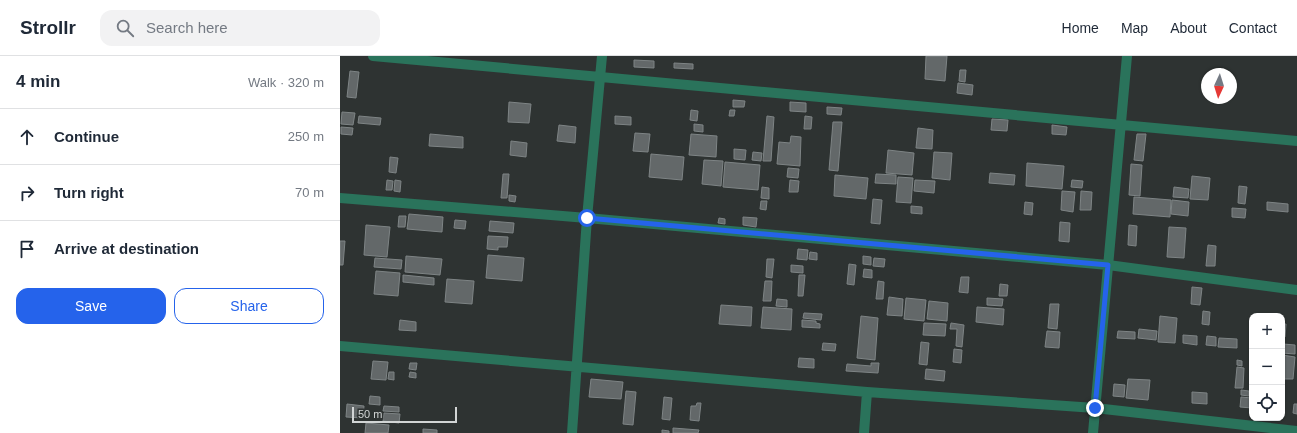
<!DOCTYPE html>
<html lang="en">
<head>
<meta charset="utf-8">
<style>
  body { margin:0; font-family:Helvetica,sans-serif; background:#f2f2f3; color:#1f2937 }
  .controls { position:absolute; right:12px; bottom:12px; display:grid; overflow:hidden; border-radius:8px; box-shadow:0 1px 3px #0004 }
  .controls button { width:36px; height:36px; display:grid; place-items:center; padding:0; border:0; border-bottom:1px solid #e0e1e3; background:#fff; color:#1f2937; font:20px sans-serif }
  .compass { position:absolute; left:861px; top:12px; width:36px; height:36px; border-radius:50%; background:#fff; box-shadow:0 1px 3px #0004; rotate:184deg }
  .scale { position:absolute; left:12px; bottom:10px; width:105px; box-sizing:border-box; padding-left:4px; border:2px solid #d2d5d5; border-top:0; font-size:11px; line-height:14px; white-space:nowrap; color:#d2d5d5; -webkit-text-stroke:3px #2e3332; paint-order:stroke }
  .stop { position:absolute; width:12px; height:12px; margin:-9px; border:3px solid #2563eb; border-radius:50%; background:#fff }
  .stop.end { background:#2563eb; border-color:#fff; box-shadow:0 1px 4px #0008 }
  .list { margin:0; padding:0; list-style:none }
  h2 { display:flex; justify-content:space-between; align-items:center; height:52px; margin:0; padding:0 16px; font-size:17px }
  h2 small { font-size:13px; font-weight:400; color:#747a83 }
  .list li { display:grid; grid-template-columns:26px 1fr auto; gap:12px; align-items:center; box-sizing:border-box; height:56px; padding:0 16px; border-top:1px solid #e0e1e3 }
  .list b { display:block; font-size:15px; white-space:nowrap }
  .list em { font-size:13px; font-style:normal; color:#747a83 }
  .actions { display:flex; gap:8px; padding:12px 16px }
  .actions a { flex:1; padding:9px 0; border:1px solid #2563eb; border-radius:12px; text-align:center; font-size:14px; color:#2563eb }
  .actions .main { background:#2563eb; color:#fff }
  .icon { flex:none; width:22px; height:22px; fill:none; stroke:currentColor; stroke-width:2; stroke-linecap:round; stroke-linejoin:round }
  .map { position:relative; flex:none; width:957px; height:377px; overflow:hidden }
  header { display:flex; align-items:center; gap:24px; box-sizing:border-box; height:56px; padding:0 20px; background:#fff; border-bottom:1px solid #e0e1e3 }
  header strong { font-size:19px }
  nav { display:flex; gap:22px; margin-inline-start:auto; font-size:14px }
  .search { width:280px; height:36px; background:#f2f2f3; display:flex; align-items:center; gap:10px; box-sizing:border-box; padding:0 14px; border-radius:12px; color:#747a83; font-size:15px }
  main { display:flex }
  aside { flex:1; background:#fff }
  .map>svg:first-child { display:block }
</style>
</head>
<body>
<header>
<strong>Strollr</strong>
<div class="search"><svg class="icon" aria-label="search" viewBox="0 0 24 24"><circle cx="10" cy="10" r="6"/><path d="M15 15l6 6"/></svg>Search here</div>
<nav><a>Home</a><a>Map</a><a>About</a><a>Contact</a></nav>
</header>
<main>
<aside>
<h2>4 min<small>Walk · 320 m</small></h2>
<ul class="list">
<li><svg class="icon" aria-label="ahead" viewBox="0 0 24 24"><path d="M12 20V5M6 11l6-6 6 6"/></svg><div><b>Continue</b></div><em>250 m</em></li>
<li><svg class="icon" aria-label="right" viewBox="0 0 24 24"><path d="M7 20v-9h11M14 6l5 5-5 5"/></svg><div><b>Turn right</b></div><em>70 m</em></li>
<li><svg class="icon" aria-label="arrive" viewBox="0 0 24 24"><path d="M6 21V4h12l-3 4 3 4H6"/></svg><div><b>Arrive at destination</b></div></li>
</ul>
<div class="actions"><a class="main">Save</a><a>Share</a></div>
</aside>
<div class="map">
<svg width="957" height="377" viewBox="0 0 957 377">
  <rect width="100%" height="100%" fill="#2e3332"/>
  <!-- building -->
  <path fill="#636869" stroke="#7e8485" d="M586,0h21l-2,25 -20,-2z
    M294,4l20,1v7l-20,-1z
    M334,7l19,1v5l-19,-1z
    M620,14h6l-1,12 -6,-1z
    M10,15l9,1 -3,26 -9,-1z
    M618,27l15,2 -1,10 -15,-2z
    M393,44l12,1 -1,6h-11z
    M169,46l22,2 -2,19 -21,-1z
    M450,46l16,1v9l-16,-1z
    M487,51l15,1 -1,7 -14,-1z
    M351,54l7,1 -1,10 -7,-1z
    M390,54h5l-1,6h-5z
    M2,56l13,1 -2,12 -12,-1z
    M19,60l22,2 -1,7 -22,-2z
    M275,60l16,1v8l-16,-1z
    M427,60l7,1 -3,44h-8z
    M465,60l7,1 -1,12h-7z
    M652,63l16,1 -1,11 -16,-1z
    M493,66h9l-4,49 -9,-1z
    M354,68l9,1v7l-9,-1z
    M219,69l17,2 -1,16 -18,-2z
    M712,69l15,2 -1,8 -14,-1z
    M1,71l12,1 -1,7 -11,-1z
    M578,72l15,2 -1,19 -16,-1z
    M295,77l15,1 -2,18 -15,-1z
    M90,78l33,3v11l-34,-2z
    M351,78l26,2 -1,21 -27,-2z
    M797,78h9l-3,27 -9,-1z
    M451,80l10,1 -1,29 -23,-2 2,-22 11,1z
    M171,85l16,2 -1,14 -16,-2z
    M394,93l12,1 -1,10 -11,-1z
    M548,94l26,3 -2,22 -26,-2z
    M413,96l9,1 -1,8 -9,-1z
    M594,96l18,1 -2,27 -18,-2z
    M311,98l33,3 -2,23 -33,-3z
    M50,101l8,1 -2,15 -7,-1z
    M364,104l19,1 -2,25 -19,-2z
    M385,106l35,3 -2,25 -35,-3z
    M687,107l37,3 -2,23 -36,-3z
    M791,108l11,1 -2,31 -11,-1z
    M448,112l11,1 -1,9 -11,-1z
    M650,117l25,2 -1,10 -25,-2z
    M163,118h6l-2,24h-6z
    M536,118l20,1v9l-21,-1z
    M495,119l33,3 -2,21 -32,-3z
    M852,120l18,2 -2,22 -18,-1z
    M558,121l15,1 -2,25 -15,-1z
    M47,124l6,1 -1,9h-6z
    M55,124l6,1 -1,11 -6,-1z
    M450,124l9,1 -1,11h-9z
    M575,124l20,1 -1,12 -20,-2z
    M732,124l11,1 -1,7 -11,-1z
    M899,130l8,1 -2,17 -7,-1z
    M422,131l7,1v11l-8,-1z
    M834,131l15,2 -1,9 -15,-1z
    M722,135l13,1 -2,20 -12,-2z
    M741,135l11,1 -1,18h-11z
    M169,139l7,1 -1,6 -6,-1z
    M794,141l37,3 -1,17 -37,-3z
    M533,143l9,1 -2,24 -9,-1z
    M832,144l17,2 -1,14 -17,-2z
    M421,145h6l-1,9 -6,-1z
    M685,146l8,1 -1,12 -8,-1z
    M927,146l21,2v8l-21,-2z
    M571,150l11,1v7l-11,-1z
    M892,152l14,1 -1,9 -13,-1z
    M69,158l34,3 -1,15 -35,-3z
    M59,160h7l-1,11h-7z
    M403,161l14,1 -1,9 -13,-2z
    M379,162l6,1v5l-7,-1z
    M115,164l11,1 -1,8 -11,-1z
    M150,165l24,2 -1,10 -24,-2z
    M720,166l10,1 -1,19 -10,-1z
    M26,169l24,2 -3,30 -23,-2z
    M789,169l8,1 -1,20 -8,-1z
    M829,171l17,1 -2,30 -17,-1z
    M148,180l20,1 -1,10h-9v3l-11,-1z
    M0,185h5l-2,24h-3z
    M868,189l8,1 -1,20h-9z
    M458,193l10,1 -1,10 -10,-1z
    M470,196l7,1v7l-8,-1z
    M148,199l36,3 -2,23 -36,-3z
    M66,200l36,3 -2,16 -35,-3z
    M523,200l8,1v8l-8,-1z
    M35,202l27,2 -1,9 -27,-2z
    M534,202l11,1 -1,8 -11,-1z
    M427,203h7l-2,19 -6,-1z
    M509,208l7,1 -2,20 -7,-1z
    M451,209l12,1v7l-12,-1z
    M524,213l8,1v8l-9,-1z
    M36,215l24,2 -2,23 -24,-2z
    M63,219l31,3v7l-31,-3z
    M459,219h6l-2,21h-5z
    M621,221h8l-1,16 -9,-1z
    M107,223l27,2 -2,23 -27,-2z
    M425,225h7l-1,20h-8z
    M538,225l6,1 -1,17h-7z
    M660,228l8,1 -1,11h-8z
    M852,231l10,1 -2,17 -9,-1z
    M549,241l14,2 -1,17 -15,-1z
    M566,242l20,2 -2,21 -20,-2z
    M647,242l16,1 -1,7 -15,-1z
    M437,243l10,1v7l-11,-1z
    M589,245l19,2 -1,18 -20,-2z
    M710,248h9l-2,25 -9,-1z
    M381,249l31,2 -1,19 -32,-2z
    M423,251l29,2 -1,21 -30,-2z
    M637,251l27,2 -1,16 -27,-3z
    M863,255l7,1 -1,13 -7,-1z
    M464,257l18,1 -1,6 -18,-2z
    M521,260l17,2 -3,42 -18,-2z
    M820,260l17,2 -2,25 -17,-1z
    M60,264l16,2v9l-17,-1z
    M462,264l14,1v2l4,1v4l-18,-1z
    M584,267l22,1 -1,12 -22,-1z
    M611,267l13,2 -2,22 -6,-1 1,-17h-7z
    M942,268h4l-1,13h-3z
    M799,273l18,2 -1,9 -18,-2z
    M707,275l13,1 -1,16 -14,-1z
    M778,275l17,1v7l-18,-1z
    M843,279l14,1v9l-14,-2z
    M867,280l9,1v9l-10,-1z
    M879,282l18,1v9l-19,-1z
    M581,286l8,1 -2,22 -8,-1z
    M483,287l13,1 -1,7 -13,-1z
    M943,288l12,1v9l-13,-1z
    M614,293l8,1 -1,13 -8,-1z
    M942,299l13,2 -2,22h-11z
    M459,302l15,1v9l-16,-1z
    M897,304l5,1v5l-5,-1z
    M33,305l15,1 -2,18 -15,-1z
    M70,307h7l-1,7 -7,-1z
    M531,307h8l-1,10 -32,-2 1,-7 24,2z
    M897,311l7,1 -1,20h-8z
    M586,313l19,2 -1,10 -19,-2z
    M49,316h5v8l-6,-1z
    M70,316l6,1v5l-7,-1z
    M251,323l32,3 -2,17 -32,-2z
    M788,323l22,1 -2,20 -22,-2z
    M774,328l11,1 -1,12 -11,-1z
    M901,334l8,1v5l-8,-1z
    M286,335l10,1 -3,33 -10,-1z
    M852,336l15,1v11l-15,-1z
    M30,340l10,1v8l-11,-1z
    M324,341l8,1 -2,22 -8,-1z
    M901,341l11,1v10l-12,-1z
    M357,347h4l-2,18 -9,-1 1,-14h5z
    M7,348l17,2 -1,12 -17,-1z
    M954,348h3v10l-4,-1z
    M44,350l15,1v5l-16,-1z
    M44,357l16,1 -1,9 -16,-2z
    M26,367l23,2 -1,8h-23z
    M333,372l26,2 -1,3h-25z
    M83,373l14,1v3h-14z
    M322,374l7,1v2h-7z"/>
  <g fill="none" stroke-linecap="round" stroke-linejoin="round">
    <!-- minor -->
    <path stroke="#2a735b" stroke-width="10" d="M33,0l924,85
      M0,142l247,20 521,47 189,25
      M0,290l527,46 228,16 202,23
      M232,377l15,-215 15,-162
      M524,377l3,-41
      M753,377l34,-377"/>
  </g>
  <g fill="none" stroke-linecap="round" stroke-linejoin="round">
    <!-- route -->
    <path stroke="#2563eb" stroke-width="5" d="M247,162l521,47 -13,143"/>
  </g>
</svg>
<div class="controls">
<button>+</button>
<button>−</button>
<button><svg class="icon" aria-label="locate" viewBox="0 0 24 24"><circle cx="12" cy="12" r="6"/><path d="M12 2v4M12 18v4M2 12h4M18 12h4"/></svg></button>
</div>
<svg class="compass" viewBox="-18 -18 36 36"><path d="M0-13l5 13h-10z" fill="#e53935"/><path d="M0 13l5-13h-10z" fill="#747a83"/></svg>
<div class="scale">50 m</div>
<div class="stop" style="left:247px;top:162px"></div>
<div class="stop end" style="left:755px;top:352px"></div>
</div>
</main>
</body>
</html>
